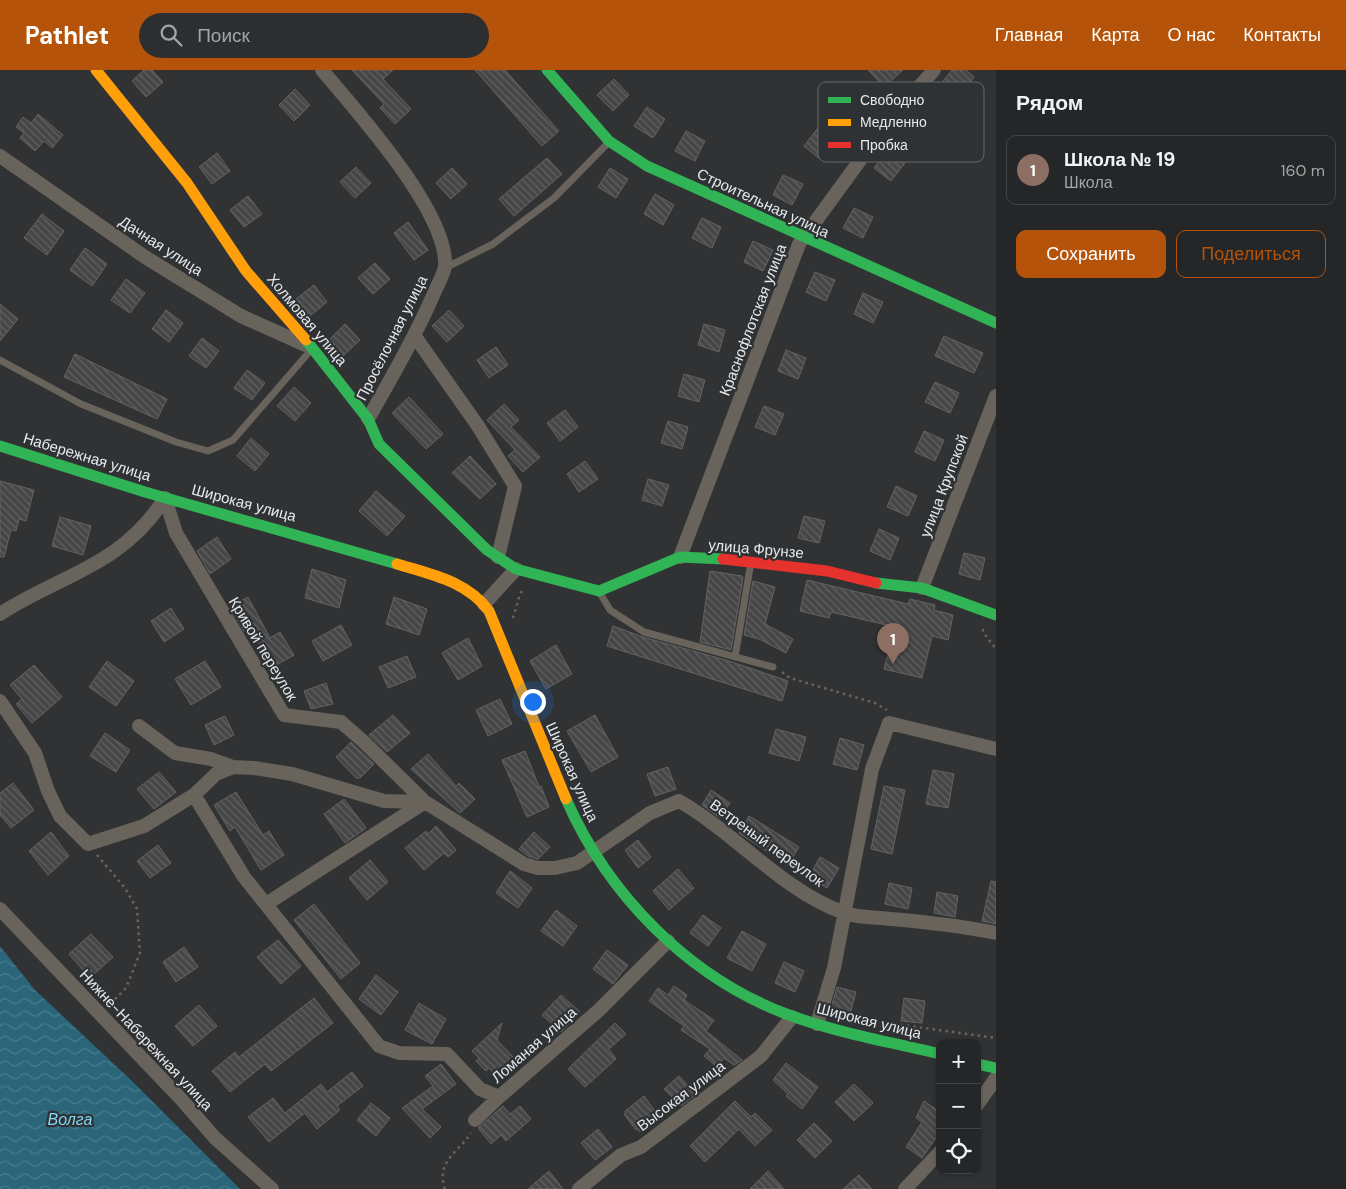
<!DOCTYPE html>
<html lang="ru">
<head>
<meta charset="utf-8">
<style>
  body { margin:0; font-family:"DM Sans",sans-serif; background:#2c2e2f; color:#f1f3f6 }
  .controls { position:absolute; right:15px; bottom:15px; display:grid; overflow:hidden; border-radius:10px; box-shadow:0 1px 4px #0004 }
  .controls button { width:45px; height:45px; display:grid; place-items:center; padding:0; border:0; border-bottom:1px solid #414344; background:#242627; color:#f1f3f6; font:25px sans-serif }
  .you { position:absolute; left:532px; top:631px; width:18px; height:18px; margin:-12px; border:4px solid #fff; border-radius:50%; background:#1a73e8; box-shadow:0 0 0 8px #1a73e833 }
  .badge { display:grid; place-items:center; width:32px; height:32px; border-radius:50%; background:#b45309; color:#fff; font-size:16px; font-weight:700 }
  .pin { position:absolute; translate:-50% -41px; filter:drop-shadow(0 1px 2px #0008) }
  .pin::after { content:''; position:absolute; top:26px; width:18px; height:15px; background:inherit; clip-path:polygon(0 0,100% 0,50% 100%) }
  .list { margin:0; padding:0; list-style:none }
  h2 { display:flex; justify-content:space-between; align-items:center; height:65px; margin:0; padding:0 20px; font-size:21px }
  h2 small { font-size:16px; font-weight:400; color:#a3a5a7 }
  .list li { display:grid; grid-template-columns:32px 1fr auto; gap:15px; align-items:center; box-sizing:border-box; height:70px; margin:0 10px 10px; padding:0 10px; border:1px solid #414344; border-radius:10px }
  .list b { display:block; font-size:19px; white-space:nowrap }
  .list p { margin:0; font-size:16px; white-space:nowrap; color:#a3a5a7 }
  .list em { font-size:16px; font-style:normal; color:#a3a5a7 }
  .actions { display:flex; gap:10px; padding:15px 20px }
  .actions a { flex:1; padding:11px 0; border:1px solid #b45309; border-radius:10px; text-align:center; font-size:18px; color:#b45309 }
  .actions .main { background:#b45309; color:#fff }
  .icon { flex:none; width:28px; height:28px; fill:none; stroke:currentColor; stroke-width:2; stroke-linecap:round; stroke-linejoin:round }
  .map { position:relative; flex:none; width:996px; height:1119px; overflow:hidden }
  header { display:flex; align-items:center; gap:30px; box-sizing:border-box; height:70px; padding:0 25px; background:#b45309; color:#fff }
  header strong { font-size:24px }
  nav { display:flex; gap:28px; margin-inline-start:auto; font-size:18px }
  .search { width:350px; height:45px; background:#2c2e2f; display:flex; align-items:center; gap:12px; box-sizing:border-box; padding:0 18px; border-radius:28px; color:#a3a5a7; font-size:19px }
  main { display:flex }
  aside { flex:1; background:#242627 }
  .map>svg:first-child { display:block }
</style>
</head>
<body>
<header>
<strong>Pathlet</strong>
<div class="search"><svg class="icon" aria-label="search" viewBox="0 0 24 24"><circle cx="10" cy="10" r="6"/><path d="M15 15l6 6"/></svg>Поиск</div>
<nav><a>Главная</a><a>Карта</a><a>О нас</a><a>Контакты</a></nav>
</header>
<main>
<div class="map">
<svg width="996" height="1119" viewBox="0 0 996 1119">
  <defs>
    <pattern id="water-waves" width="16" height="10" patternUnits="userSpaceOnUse" patternTransform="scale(1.25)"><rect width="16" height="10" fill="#2a6579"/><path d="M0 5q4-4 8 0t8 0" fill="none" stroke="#497b8c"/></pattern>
    <pattern id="building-back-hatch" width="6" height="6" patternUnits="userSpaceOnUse" patternTransform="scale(1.25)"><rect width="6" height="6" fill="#464647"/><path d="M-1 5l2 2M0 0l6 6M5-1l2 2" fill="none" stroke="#616162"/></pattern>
  </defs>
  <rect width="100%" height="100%" fill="#303234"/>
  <!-- water -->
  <path fill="url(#water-waves)" d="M0,876l35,44 96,90 109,109h-240z"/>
  <!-- building -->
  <path fill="url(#building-back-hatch)" stroke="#636363" d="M144,0h8l11,12 -17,15 -14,-16z
    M352,0h41l-10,9 28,30 -16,15 -15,-16 4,-4z
    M475,0h30l54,61 -17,15z
    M868,0h35l-19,17z
    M952,0h14l8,7 -13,18 -18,-14z
    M614,9l15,16 -16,16 -16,-16z
    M295,19l15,16 -16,16 -15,-16z
    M647,37l18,12 -12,19 -19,-12z
    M38,44l25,21 -11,13 -8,-7 -9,10 -15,-13 4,-5 -8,-6 7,-10 8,6z
    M818,58l17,14 -14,18 -17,-14z
    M686,61l19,10 -10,20 -20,-10z
    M887,80l18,13 -14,18 -17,-13z
    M217,83l13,18 -18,13 -13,-17z
    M547,88l15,16 -48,42 -15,-17z
    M356,97l15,16 -16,15 -15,-16z
    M452,98l15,16 -16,15 -15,-16z
    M610,98l18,11 -12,19 -18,-11z
    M783,105l20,9 -11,21 -19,-10z
    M655,124l19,11 -11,20 -19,-11z
    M248,126l14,18 -18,13 -14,-17z
    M854,138l19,9 -10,21 -20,-10z
    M42,144l22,17 -17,24 -23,-17z
    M702,148l19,9 -9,21 -20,-10z
    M408,152l20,28 -14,10 -20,-27z
    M753,171l20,9 -10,21 -19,-9z
    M85,178l22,16 -15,22 -22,-16z
    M375,193l15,16 -17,15 -15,-16z
    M815,202l20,8 -9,21 -20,-9z
    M126,209l19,14 -15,20 -19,-13z
    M314,215l13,17 -17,14 -14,-17z
    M863,223l20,9 -10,21 -19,-9z
    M0,234l18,15 -18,22z
    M166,240l17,13 -14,19 -17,-13z
    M449,240l15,16 -17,16 -15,-16z
    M345,254l15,16 -17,16 -14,-16z
    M704,254l21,6 -6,22 -21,-7z
    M944,266l39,17 -9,20 -39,-17z
    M202,268l17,13 -13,17 -17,-12z
    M496,277l12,18 -19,13 -12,-18z
    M786,280l20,8 -8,21 -20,-8z
    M75,284l92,45 -10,20 -93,-42z
    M247,300l18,13 -13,17 -18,-12z
    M684,304l21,6 -6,22 -21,-6z
    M935,312l24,11 -9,20 -25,-11z
    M294,317l17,16 -16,18 -18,-15z
    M409,327l34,37 -17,15 -34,-36z
    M504,334l15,16 -8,7 29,30 -17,15 -15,-16 7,-6 -28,-30z
    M764,336l20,8 -9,21 -20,-8z
    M565,340l13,17 -18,14 -13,-18z
    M668,351l20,6 -6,22 -21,-6z
    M924,361l20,9 -9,21 -20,-9z
    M251,368l18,16 -14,17 -18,-15z
    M470,386l26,28 -16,15 -28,-26z
    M585,391l13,18 -19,13 -12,-18z
    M648,409l21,6 -7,21 -20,-6z
    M0,411l34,9 -8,31 -7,-2 -3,12 -5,-1 -7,27h-4z
    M896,416l21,10 -9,20 -21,-9z
    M376,421l29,25 -18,20 -28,-25z
    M804,446l21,5 -6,22 -21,-5z
    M60,447l31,9 -8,29 -31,-9z
    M879,459l20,9 -9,22 -20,-9z
    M217,467l14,22 -21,15 -13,-23z
    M964,483l21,5 -5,22 -21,-6z
    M312,499l34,11 -7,28 -34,-10z
    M710,501l32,5 1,2 -12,72 -31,-8z
    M807,510l101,24 2,-5 25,6 -1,5 19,5 -5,25 -16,-4 -10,42 -38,-9 11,-42 -64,-15 -2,6 -29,-7z
    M753,511l22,6 -10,37 28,15 -7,14 -27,-14 -15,-4z
    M248,527l22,41 10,-6 14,23 -21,12 -23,-39 -6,3 -14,-24z
    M394,527l33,12 -8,26 -33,-11z
    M171,538l13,21 -20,13 -13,-21z
    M341,555l11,20 -29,16 -11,-20z
    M613,556l30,11 86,24 59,20 -6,20 -175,-55z
    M468,568l14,28 -24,14 -16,-27z
    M556,575l16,29 -26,15 -16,-28z
    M407,586l9,21 -28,11 -9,-21z
    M107,591l27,20 -18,25 -27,-19z
    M205,591l16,26 -30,18 -16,-26z
    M34,595l28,32 -30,26 -16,-19 6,-5 -12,-14z
    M326,613l7,21 -22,5 -7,-18z
    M500,629l12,25 -24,12 -12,-26z
    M393,645l17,18 -23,19 -18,-17z
    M595,645l23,42 -27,15 -24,-41z
    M225,646l9,19 -20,10 -9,-20z
    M776,659l30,8 -7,24 -30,-8z
    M105,663l25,17 -14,22 -26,-16z
    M840,668l24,7 -7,25 -24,-6z
    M351,672l23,22 -14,14h-4l-20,-21z
    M525,681l14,36 2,-1 8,21 -22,10 -25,-57z
    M428,684l28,32 3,-3 16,16 -15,14 -49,-44z
    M668,697l8,22 -21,7 -8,-22z
    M933,700l21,4 -6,34 -22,-4z
    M159,702l17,20 -22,17 -17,-20z
    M13,713l21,27 -23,18 -11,-13v-22z
    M884,716l21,4 -13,64 -21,-5z
    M711,720l19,13 -10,15 -18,-13z
    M236,722l27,43 6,-4 15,24 -23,15 -26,-43 -5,4 -16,-26z
    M344,729l22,29 -21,15 -21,-29z
    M749,746l50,31 -11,18 -49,-32z
    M436,756l20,24 -8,7 -4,-4 -20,17 -19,-22 21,-17 2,3z
    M51,762l18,24 -21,19 -19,-24z
    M534,762l16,15 -12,12 -10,-3 -9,-7z
    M638,770l13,17 -13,11 -13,-18z
    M158,775l13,18 -21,15 -13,-17z
    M820,787l19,11 -12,20 -18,-11z
    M370,790l18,22 -21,18 -18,-22z
    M678,799l16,19 -25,22 -16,-19z
    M510,801l22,17 -14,20 -22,-15z
    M991,811l5,1v42l-14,-3z
    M889,813l23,5 -4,21 -23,-5z
    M937,822l21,4 -3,21 -21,-4z
    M314,834l46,59 -19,16 -47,-59z
    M556,840l21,16 -14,20 -22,-15z
    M703,845l18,13 -13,18 -18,-13z
    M742,861l24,13 -14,27 -25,-13z
    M91,864l22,23 -23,21 -21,-24z
    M278,870l23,26 -20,18 -24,-27z
    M184,877l14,20 -22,15 -13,-20z
    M607,880l21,15 -15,19 -20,-15z
    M784,892l20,9 -9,21 -20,-9z
    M376,905l22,17 -17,23 -22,-16z
    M674,916l13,9 -3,5 30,20 -8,11 36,29 -8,5 -10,-7 -7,9 -13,-11 6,-7 -29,-19 3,-4 -35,-25 9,-13 10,7z
    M837,917l19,5 -6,22 -19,-6z
    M561,925l19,17 -19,20 -19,-17z
    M314,928l19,25 -62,48 -6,-7 -35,28 -18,-21 23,-19 4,5z
    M904,928l21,3 -3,22 -21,-2z
    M419,933l27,16 -14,25 -27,-14z
    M199,935l18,21 -24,20 -18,-20z
    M502,953l-5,17 17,18 -19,17 -6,-7 -3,3 -10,-10 3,-3 -7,-7z
    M615,953l11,11 -17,15 7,10 -31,28 -17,-18z
    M786,993l32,24 -16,22 -16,-13 2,-2 -15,-14z
    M441,994l15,20 -34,25 19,18 -11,11 -28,-30 31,-22 -8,-10z
    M352,1002l11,14 -26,20 3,4 -23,19 -12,-16 -36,29 -21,-25 25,-19 12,15 36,-29 6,8z
    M679,1006l17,18 -15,12 -17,-17z
    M854,1014l19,19 -19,18 -19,-19z
    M644,1026l16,22 -20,14 -2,-3 -2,1 -12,-16 2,-1 -1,-2z
    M735,1031l16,16 4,-4 17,17 -17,16 -16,-17 -34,33 -15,-16z
    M924,1031l16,11v20l-18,26 -16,-11 16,-25 -6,-4z
    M371,1033l19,15 -14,18 -19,-16z
    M503,1036l7,8 10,-8 11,13 -25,22 -5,-6 -10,9 -13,-16z
    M814,1053l18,18 -17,17 -18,-18z
    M598,1059l14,18 -17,13 -14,-17z
    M549,1101l14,18h-35z
    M768,1101l16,18h-34z
    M859,1105l13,14h-29z"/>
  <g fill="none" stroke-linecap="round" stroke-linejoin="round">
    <!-- path -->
    <path stroke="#686560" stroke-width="2.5" stroke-dasharray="2.5 4" stroke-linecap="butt" d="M513,548l7,-24 4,-6
      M983,559v3l13,17
      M782,602l8,6 85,25 12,7
      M97,785l28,33 12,21 3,44 -14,35 -16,16
      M881,952l115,16
      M445,1119c-10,-28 15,-38 26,-56"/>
    <!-- lane -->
    <path stroke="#68635b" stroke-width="7" d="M445,198l48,-24 61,-46 55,-56
      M0,290l81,44 95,38 32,9 25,-11 78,-90
      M600,523l10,17 34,22 129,35
      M735,587l16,-95"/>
    <!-- street -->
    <path stroke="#68635b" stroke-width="14" d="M322,0c35,42 126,142 123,196 -1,8 -7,18 -10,25 -19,44 -43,86 -67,128
      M0,86l145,101 96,59 67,30
      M414,265l64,91 37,60 -17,71
      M165,428l11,35 108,182 57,7 22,19 62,61 99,62 14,4h17l22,-5 73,-50 29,-12c55,31 103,89 163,111 14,6 33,5 49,7 35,3 70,7 105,14
      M680,487l119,-313 86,-118 49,-56
      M922,518l74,-192
      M484,534l32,-35
      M0,544c62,-40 122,-48 165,-116
      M0,631l35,52 13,38 12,25 28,28 56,-18 50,-31 22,-21 17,-7
      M139,656l36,27 36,6 22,8 21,1 38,6 92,27 41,1
      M194,725l50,82 135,169 20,7 48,1 33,35 19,8 99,-86 70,-70
      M266,834l159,-102
      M0,839l181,190 34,39 57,51
      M817,954l17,-56 38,-199 17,-46 107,26
      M977,1035l19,-27
      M475,1050l24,-23
      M579,1119l42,-34 20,-8 120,-91 31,-39
      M905,1119l35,-37"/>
    <!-- fast -->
    <path stroke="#30b455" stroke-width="11" d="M547,0l62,71 38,25 349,157
      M306,270l62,79 11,25 108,106 29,19 83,22 81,-34 43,2
      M0,376l145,46 252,72
      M876,513l46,5 74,27
      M566,729c42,96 123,179 223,216 49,18 101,27 151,39
      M977,994l19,4"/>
    <!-- slow -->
    <path stroke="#ff9f0a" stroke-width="11" d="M96,0l91,113 59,88 60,69
      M397,494c33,10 70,17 92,47l77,188"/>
    <!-- jam -->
    <path stroke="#e5322d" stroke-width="11" d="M723,489l104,12 49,12"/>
  </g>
  <g text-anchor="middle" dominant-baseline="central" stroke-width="4.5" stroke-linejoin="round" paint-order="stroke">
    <!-- street labels -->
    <g font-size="15" fill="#e6e8ea" stroke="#2f3235">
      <text transform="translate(763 133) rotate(25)">Строительная улица</text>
      <text transform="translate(161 176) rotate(33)">Дачная улица</text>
      <text transform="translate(307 250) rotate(50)">Холмовая улица</text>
      <text transform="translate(753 250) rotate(-69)">Краснофлотская улица</text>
      <text transform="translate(392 268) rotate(-63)">Просёлочная улица</text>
      <text transform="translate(87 387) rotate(17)">Набережная улица</text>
      <text transform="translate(944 416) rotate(-69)">улица Крупской</text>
      <text transform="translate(244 433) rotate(15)">Широкая улица</text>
      <text transform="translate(756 479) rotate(5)">улица Фрунзе</text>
      <text transform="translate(263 579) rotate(59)">Кривой переулок</text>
      <text transform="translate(572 702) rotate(66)">Широкая улица</text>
      <text transform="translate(767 773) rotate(36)">Ветреный переулок</text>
      <text transform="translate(869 951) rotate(14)">Широкая улица</text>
      <text transform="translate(146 970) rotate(47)">Нижне-Набережная улица</text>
      <text transform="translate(534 975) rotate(-41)">Ломаная улица</text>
      <text transform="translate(681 1026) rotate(-37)">Высокая улица</text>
    </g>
    <!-- water labels -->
    <g font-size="16" font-style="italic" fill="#81d5f4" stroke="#2f3235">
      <text x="70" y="1049">Волга</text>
    </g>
  </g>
  <!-- legend -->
  <rect x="818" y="12" width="166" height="80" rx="8" fill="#2f3235" stroke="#66696b" stroke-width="1"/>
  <rect x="828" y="27" width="23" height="6" fill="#30b455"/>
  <rect x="828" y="49" width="23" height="7" fill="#ff9f0a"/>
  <rect x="828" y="72" width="23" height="6" fill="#e5322d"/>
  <g font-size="14" fill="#e6e8ea">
    <text x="860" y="35">Свободно</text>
    <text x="860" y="57">Медленно</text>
    <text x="860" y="80">Пробка</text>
  </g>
</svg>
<div class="controls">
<button>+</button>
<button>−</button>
<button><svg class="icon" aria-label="locate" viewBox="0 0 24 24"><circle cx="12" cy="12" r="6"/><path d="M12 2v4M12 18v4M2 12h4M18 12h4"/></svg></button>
</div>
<div class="you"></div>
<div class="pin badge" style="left:893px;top:594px;background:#8d6e63">1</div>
</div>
<aside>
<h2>Рядом<small></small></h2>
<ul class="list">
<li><span class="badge" style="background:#8d6e63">1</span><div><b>Школа № 19</b><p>Школа</p></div><em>160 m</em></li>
</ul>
<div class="actions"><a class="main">Сохранить</a><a>Поделиться</a></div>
</aside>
</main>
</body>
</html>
